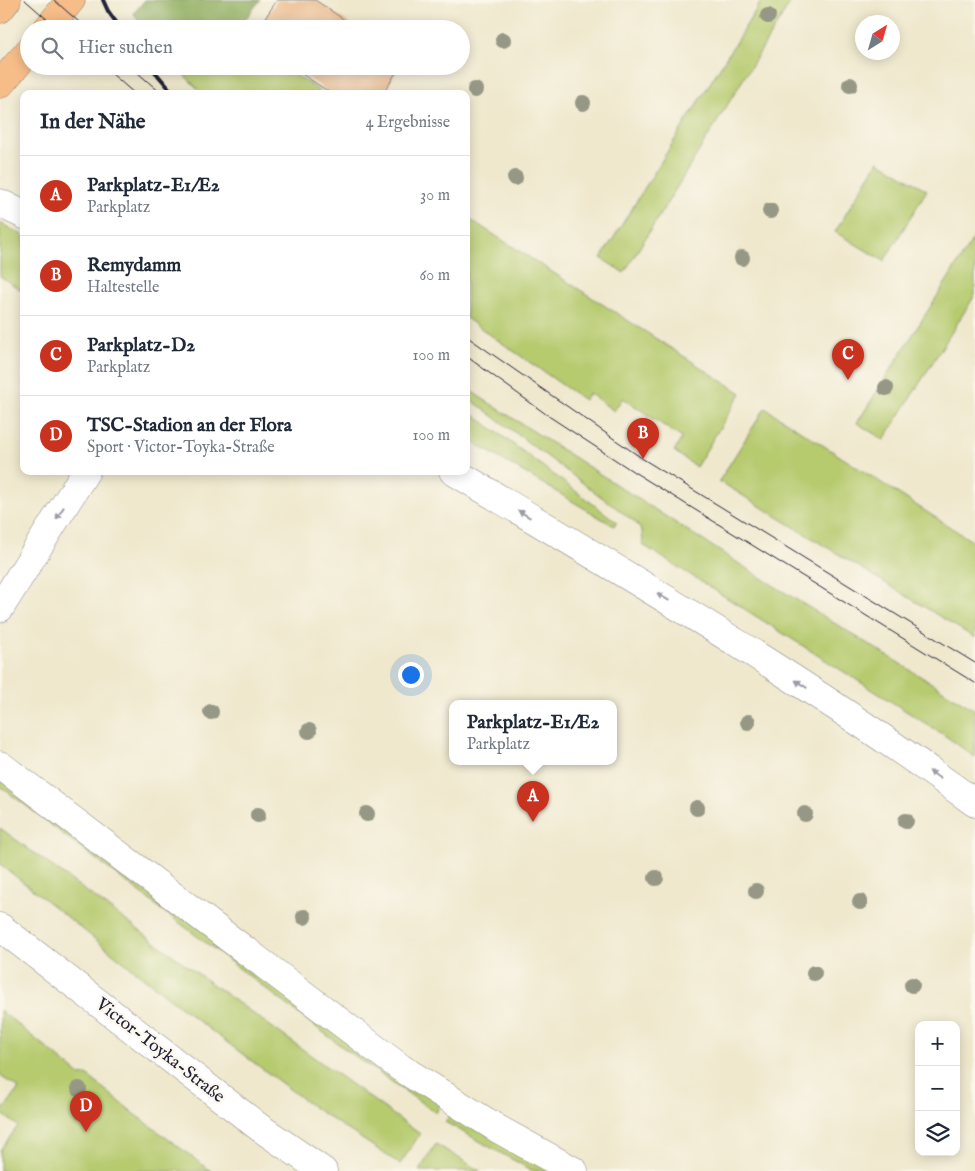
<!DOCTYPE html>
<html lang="de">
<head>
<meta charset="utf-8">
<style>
  body { margin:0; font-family:"IM FELL English",serif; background:#f6f6f7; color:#1f2937 }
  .controls { position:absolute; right:15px; bottom:15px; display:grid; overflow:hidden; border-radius:10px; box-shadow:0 2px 12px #0003 }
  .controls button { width:45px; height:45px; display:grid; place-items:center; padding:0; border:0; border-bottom:1px solid #e0e1e3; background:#fff; color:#1f2937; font:25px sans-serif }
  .compass { position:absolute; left:855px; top:15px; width:45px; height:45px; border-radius:50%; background:#fff; box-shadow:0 2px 12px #0003; rotate:37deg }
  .you { position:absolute; left:410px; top:674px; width:18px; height:18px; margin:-12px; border:4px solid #fff; border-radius:50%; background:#1a73e8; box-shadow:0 0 0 8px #1a73e833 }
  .badge { display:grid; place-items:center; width:32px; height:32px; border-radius:50%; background:#c8321e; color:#fff; font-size:16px; font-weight:700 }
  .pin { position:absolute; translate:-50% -41px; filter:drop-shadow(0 1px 2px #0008) }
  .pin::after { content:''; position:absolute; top:26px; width:18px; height:15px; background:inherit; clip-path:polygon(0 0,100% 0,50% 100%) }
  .popup { position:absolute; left:449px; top:700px; width:168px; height:65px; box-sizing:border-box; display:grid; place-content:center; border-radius:10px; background:#fff; filter:drop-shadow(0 1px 4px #0005); font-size:16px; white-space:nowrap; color:#747a83 }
  .popup b { font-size:19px; color:#1f2937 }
  .popup::after { content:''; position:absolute; left:50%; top:100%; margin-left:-10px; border:10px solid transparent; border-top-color:#fff }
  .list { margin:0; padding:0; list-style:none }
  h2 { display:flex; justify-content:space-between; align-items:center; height:65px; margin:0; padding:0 20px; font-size:21px }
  h2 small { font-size:16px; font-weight:400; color:#747a83 }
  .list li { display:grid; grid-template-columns:32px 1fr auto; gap:15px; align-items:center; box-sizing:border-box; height:80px; padding:0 20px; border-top:1px solid #e0e1e3 }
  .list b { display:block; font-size:19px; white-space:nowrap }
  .list p { margin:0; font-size:16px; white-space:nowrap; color:#747a83 }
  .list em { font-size:16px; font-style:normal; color:#747a83 }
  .icon { flex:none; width:28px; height:28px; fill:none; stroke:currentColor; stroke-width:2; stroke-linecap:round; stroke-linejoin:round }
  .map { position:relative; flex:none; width:975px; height:1171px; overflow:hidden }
  .search { position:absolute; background:#fff; box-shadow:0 2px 12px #0003; left:20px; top:20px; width:450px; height:55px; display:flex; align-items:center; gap:12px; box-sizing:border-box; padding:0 18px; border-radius:28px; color:#747a83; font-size:19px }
  .panel { position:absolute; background:#fff; box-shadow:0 2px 12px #0003; left:20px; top:90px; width:450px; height:385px; border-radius:10px }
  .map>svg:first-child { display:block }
</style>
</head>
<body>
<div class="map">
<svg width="975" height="1171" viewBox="0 0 975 1171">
  <rect width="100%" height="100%" fill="#fbf7ec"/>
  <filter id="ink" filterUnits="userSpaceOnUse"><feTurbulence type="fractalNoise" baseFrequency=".02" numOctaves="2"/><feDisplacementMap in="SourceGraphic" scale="10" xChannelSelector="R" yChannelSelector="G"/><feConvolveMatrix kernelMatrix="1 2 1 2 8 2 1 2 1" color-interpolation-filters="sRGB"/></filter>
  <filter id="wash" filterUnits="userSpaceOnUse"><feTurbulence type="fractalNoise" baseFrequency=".0096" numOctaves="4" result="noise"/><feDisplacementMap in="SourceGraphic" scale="20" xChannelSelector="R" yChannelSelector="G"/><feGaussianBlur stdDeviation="1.12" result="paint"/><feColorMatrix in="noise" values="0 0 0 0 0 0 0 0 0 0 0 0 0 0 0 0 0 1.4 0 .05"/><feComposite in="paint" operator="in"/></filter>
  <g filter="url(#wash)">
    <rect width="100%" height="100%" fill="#efe8cd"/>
    <!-- green -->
    <path fill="#b6ca6e" stroke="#6c7654" d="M762,0h30l-168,273 -23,-15z
      M175,66h107l42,28h-121z
      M878,161l49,29 -43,71 -49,-29z
      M471,220l270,173 -45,74 -22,-16 8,-13 -59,-40 -9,13 -25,-18 -5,7 -118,-82v-90z
      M0,223l24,13v56l-24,-16z
      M975,236v59l-91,145 -27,-17z
      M466,388l297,191 212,131v47l-31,-22 -301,-190 -1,-14 -7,-9 -169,-126z
      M765,408l210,135v95l-256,-157z
      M466,409l151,113 -3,4 -148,-88z
      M0,773l440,331 -4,9 -95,-67 -341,-260z
      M0,828l212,156 208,150 -20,30 -84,-55 -115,-86 -201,-159z
      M0,1010l81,66 6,-1 49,40 75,56h-211v-21l18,-24 -17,-13 18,-25 -19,-12z
      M452,1112l104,59h-23l-88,-49z
      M436,1144l44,27h-61z"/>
    <!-- forest -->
    <path fill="#90ae61" stroke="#59684e" d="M145,0h115l-16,21 -21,8h-80l-9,-16z"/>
    <g id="blocks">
      <!-- building -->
      <path fill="#eab687" d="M277,0h38l43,29h-100z
        M290,66h110l-17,28h-51z"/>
    </g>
  </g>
  <g filter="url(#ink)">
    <use href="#blocks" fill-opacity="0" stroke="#888584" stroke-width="1"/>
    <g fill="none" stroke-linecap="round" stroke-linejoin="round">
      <defs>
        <path id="minor" d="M0,203l24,12
          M453,471c177,106 355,210 522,332
          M0,608l86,-137
          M0,765l401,303 97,61 76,42
          M0,927l259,200 64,44"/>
        <path id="major" d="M0,9l7,-9
          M47,29l24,-29
          M0,84l29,-33"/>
      </defs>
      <!-- minor casing -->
      <use href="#minor" stroke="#888584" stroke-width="29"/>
      <!-- major casing -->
      <use href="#major" stroke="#888584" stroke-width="29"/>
      <!-- minor -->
      <use href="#minor" stroke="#fff" stroke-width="28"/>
      <!-- major -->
      <use href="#major" stroke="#f7bd88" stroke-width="28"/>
      <!-- tram -->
      <path stroke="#22223b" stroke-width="1" d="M25,0l33,29
        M54,0l33,29
        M103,66l32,28
        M130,66l32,28
        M466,336l177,123 332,204
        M466,356l84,61 84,55 341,211"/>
      <!-- rail -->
      <path stroke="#22223b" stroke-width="4" d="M103,0l5,11 13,18
        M150,66l24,28"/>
    </g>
    <!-- trees -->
    <g fill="#969785">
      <circle cx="768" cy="16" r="8"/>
      <circle cx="503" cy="40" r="8"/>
      <circle cx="850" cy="85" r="8"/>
      <circle cx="475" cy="90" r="8"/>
      <circle cx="583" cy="103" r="8"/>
      <circle cx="515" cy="178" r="8"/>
      <circle cx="770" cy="211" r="8"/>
      <circle cx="742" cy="258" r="8"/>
      <circle cx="886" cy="388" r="8"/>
      <circle cx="211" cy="712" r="8"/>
      <circle cx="748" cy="722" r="8"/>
      <circle cx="309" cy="731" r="8"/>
      <circle cx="697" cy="808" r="8"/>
      <circle cx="367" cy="814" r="8"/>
      <circle cx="805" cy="814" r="8"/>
      <circle cx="258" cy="815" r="8"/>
      <circle cx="906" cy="821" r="8"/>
      <circle cx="656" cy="878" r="8"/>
      <circle cx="756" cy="891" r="8"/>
      <circle cx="860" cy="902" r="8"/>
      <circle cx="304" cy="917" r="8"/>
      <circle cx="814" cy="973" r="8"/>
      <circle cx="912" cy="985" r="8"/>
      <circle cx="79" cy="1089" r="8"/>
    </g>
    <!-- one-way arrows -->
    <defs><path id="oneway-solid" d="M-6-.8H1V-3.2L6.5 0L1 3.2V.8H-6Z" transform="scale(1.25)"/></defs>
    <g fill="#9c9ca7">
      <use href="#oneway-solid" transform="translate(60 513) rotate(122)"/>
      <use href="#oneway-solid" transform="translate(524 514) rotate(-149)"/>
      <use href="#oneway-solid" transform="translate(663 597) rotate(-149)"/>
      <use href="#oneway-solid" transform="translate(801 684) rotate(-147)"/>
      <use href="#oneway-solid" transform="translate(935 775) rotate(-145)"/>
    </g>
  </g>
  <g text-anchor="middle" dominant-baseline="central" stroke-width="4.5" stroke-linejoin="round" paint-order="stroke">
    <!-- street labels -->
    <g font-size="18" fill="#22223b" stroke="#fbf7ec">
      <text transform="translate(160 1051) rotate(38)">Victor-Toyka-Straße</text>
    </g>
  </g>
</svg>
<div class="controls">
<button>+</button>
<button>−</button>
<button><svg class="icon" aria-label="layers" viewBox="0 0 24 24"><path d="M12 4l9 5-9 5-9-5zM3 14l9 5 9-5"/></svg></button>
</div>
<svg class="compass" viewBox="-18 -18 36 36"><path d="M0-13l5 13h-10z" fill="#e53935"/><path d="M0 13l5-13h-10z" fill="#747a83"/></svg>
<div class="you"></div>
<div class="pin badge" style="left:533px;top:822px">A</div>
<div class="popup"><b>Parkplatz-E1/E2</b>Parkplatz</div>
<div class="pin badge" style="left:643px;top:459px">B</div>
<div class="pin badge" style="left:848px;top:380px">C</div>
<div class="pin badge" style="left:86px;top:1132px">D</div>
<div class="search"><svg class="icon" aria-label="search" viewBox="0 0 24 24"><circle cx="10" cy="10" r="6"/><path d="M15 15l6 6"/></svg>Hier suchen</div>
<section class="panel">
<h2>In der Nähe<small>4 Ergebnisse</small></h2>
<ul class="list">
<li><span class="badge">A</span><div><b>Parkplatz-E1/E2</b><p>Parkplatz</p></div><em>30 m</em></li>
<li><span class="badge">B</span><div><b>Remydamm</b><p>Haltestelle</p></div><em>60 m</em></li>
<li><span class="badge">C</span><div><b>Parkplatz-D2</b><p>Parkplatz</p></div><em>100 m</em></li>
<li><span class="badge">D</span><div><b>TSC-Stadion an der Flora</b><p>Sport · Victor-Toyka-Straße</p></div><em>100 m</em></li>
</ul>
</section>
</div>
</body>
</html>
